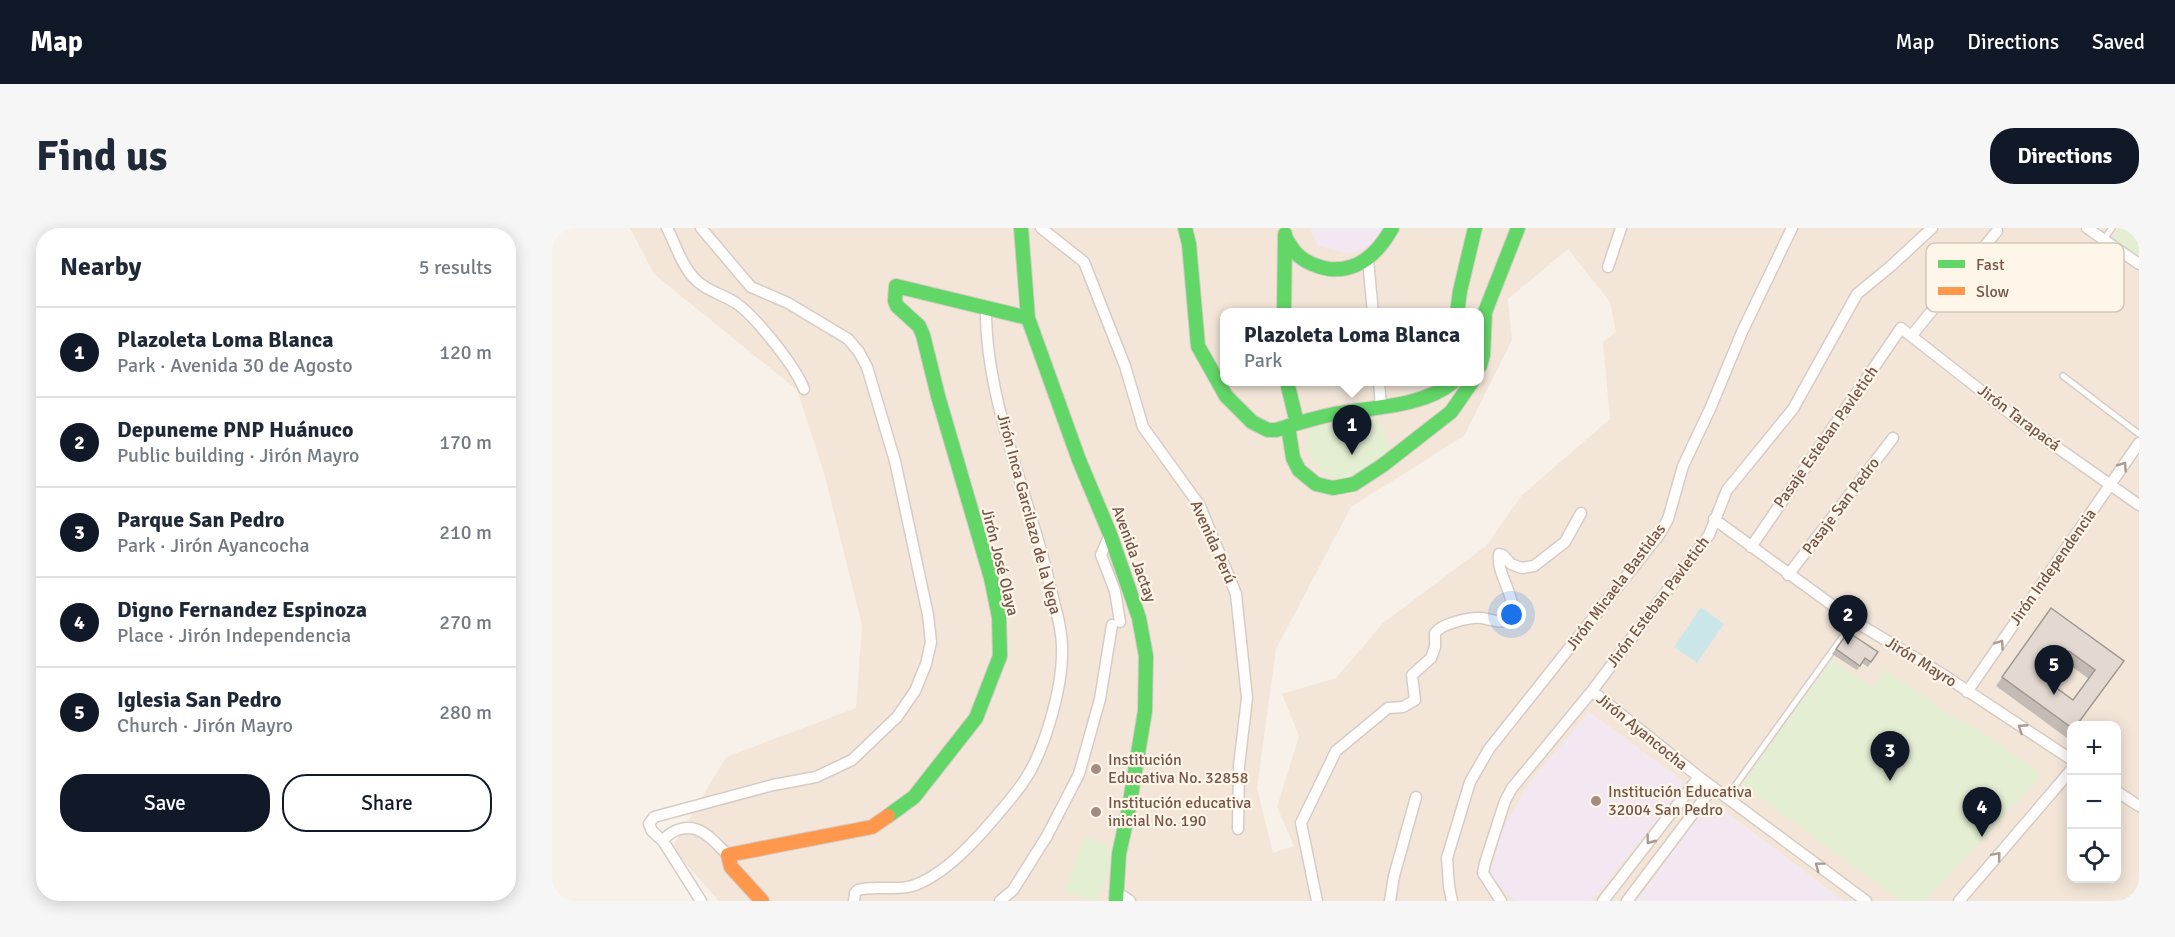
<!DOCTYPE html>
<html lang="en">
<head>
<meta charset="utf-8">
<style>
  body { margin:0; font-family:Signika,sans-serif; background:#f6f6f7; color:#1f2937 }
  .controls { position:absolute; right:18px; bottom:18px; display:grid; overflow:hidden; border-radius:12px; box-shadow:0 3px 15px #0003 }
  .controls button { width:54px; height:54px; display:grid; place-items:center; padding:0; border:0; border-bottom:2px solid #e0e1e3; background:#fff; color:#1f2937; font:30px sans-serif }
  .you { position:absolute; left:960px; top:387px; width:21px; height:21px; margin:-15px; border:4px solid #fff; border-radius:50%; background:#1a73e8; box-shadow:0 0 0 9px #1a73e833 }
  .badge { display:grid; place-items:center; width:39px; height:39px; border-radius:50%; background:#111827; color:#fff; font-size:20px; font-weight:700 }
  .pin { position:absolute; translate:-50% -50px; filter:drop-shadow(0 2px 3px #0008) }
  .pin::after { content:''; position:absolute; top:32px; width:21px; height:18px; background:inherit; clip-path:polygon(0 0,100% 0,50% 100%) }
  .popup { position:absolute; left:668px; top:80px; width:264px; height:78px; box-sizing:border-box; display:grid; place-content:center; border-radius:12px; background:#fff; filter:drop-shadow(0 2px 4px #0005); font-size:20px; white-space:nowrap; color:#747a83 }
  .popup b { font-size:22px; color:#1f2937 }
  .popup::after { content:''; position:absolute; left:50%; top:100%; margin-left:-12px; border:12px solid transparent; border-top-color:#fff }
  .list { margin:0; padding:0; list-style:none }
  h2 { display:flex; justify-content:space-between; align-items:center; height:78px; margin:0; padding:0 24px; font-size:26px }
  h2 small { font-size:20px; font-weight:400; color:#747a83 }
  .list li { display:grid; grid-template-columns:39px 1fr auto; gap:18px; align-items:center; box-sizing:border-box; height:90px; padding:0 24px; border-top:2px solid #e0e1e3 }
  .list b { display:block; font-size:22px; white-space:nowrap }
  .list p { margin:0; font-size:20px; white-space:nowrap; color:#747a83 }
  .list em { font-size:20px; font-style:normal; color:#747a83 }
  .actions { display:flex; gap:12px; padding:18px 24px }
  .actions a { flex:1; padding:14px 0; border:2px solid #111827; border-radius:24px; text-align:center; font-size:21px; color:#111827 }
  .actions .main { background:#111827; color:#fff }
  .icon { flex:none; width:33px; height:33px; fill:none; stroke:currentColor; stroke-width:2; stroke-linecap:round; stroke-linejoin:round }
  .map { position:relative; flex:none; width:1587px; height:673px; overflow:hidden; border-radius:24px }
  header { display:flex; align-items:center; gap:36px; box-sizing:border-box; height:84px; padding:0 30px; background:#111827; color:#fff }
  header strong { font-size:28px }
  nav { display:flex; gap:33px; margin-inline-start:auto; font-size:21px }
  .intro { display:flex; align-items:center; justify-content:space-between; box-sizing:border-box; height:144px; padding:0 36px }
  h1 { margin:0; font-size:42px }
  .button { padding:15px 27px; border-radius:24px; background:#111827; color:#fff; font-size:21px; font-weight:700 }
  main { display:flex; gap:36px; padding:0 36px }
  aside { flex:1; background:#fff; border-radius:24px; box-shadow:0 3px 15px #0003 }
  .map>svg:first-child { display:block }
</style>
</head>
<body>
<header>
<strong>Map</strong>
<nav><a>Map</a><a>Directions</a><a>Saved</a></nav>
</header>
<div class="intro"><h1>Find us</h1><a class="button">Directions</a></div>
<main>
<aside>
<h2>Nearby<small>5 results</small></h2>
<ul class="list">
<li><span class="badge">1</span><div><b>Plazoleta Loma Blanca</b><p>Park · Avenida 30 de Agosto</p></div><em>120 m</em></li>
<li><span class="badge">2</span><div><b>Depuneme PNP Huánuco</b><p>Public building · Jirón Mayro</p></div><em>170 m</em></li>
<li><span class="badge">3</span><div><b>Parque San Pedro</b><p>Park · Jirón Ayancocha</p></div><em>210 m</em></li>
<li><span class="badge">4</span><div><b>Digno Fernandez Espinoza</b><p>Place · Jirón Independencia</p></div><em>270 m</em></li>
<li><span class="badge">5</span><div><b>Iglesia San Pedro</b><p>Church · Jirón Mayro</p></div><em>280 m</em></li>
</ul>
<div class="actions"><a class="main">Save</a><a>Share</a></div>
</aside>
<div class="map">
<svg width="1587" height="673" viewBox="0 0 1587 673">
  <rect width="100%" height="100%" fill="#f7f1e9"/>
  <!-- residential -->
  <path fill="#f3e6d9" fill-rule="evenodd" d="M78,0h1509v673h-1420l-47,-53 54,-91 130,-49 6,-82 -38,-153 -27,-83 -143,-116zM1016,21l42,53 6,30 -13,10 7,77 -88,76 -36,51 -103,77 -47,55 -54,16 17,42 -22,71 17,39 -21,7 -16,-65 19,-139 75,-142 113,-71 48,-96 -4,-41zM672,85h256v69h-256zM1520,497h44v153h-44z"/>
  <!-- education -->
  <path fill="#f3e8f2" d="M758,0h80l-15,15 -11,6 -16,4 -30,-7z
    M1037,484l92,67 2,9 -92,113h-77l-24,-26 13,-47 27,-46z
    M1162,575l130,98h-207l69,-95z"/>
  <!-- green -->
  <path fill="#e4eed3" d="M1567,0h20v29l-28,-19z
    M825,189l19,44 -53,21c-24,-7 -45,-30 -32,-55z
    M1281,431l39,29 13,-18 77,52 9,3 67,46 1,7 -114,123h-24l-159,-117z
    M532,609l32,11 -18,53 -33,-9z"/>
  <!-- water -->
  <path fill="#cae6e8" d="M1149,379l23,17 -27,39 -23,-16z"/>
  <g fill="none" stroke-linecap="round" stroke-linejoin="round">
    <defs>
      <path id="lane" d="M1552,11l8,-11
        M1511,148l76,58
        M1175,569l127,-176"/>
      <path id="street" d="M115,0c8,15 14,36 26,49 11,13 29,17 43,26 20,14 59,63 68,86
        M489,0l43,34 41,104 18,61 57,79 36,88 11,104 -8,68 -1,63
        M1535,0l52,36
        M816,32l5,53
        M1056,39l13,-39
        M1360,107l85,-104
        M827,154l2,25
        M1162,291l140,102 88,53 130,86
        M558,306l-9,21 14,36 5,31
        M1199,319l150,-219 120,94 118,83
        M1236,347l105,-137
        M1040,463l107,86 167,124
        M1415,464l172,-249
        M1564,563l23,15
        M111,613l-11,-10 -3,-7 5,-7 119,-32 43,-8 36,-17 45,-43 18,-26 11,-27 5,-22 -3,-27 -33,-154 -28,-94 -8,-15 -11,-13 -60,-36 -37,-16 -50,-59
        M563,663l15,10
        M149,673l-38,-60c8,-12 26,-17 39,-9 10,5 18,16 26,23
        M302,673l1,-8 3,-3c17,-5 36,1 54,-4 32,-10 65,-47 86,-72 10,-12 20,-23 28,-36 19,-29 36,-90 36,-125 1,-25 -9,-52 -14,-76 -21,-86 -63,-180 -62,-269
        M448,673l13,-11 34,-54 32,-62 21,-75 12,-74
        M765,673l-16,-78 35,-72 52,-43 15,-1 12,-7 -3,-25 19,-17 4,-11v-14c6,-9 34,-16 46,-15 9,1 20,6 29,2 9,-23 -14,-44 -11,-66l4,1 8,9 11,4 12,-2 31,-24 16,-29
        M838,673l4,-25 22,-79
        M900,673l-3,-15 -2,-28 23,-76 19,-33 170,-214 9,-16 15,-53 27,-57 32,-77 50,-104
        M949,673l-18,-28 2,-10 20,-62 7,-13 80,-97 117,-156 18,-45 66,-81 64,-115 34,-28 41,-38
        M1051,673l96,-124
        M1075,673l86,-114
        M1407,673l113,-132"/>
      <path id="fast" d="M469,0l7,90 51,142 31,74 29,84 7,38 -1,55 -16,97 -10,46 -3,47
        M633,0l4,16 9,102 28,50 26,26 16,8h8c19,-6 38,-12 58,-16 38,-7 89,-7 119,-32
        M733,9c4,6 8,14 14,19 8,7 19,11 30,13 30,3 49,-16 63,-41
        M732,85l1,-79
        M905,85l3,-22 15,-63
        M928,138l3,-11 2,-43 33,-84
        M735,154l10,41
        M736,198l5,32 6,12 17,14 17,4 21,-4 29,-19 68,-53 21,-30
        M336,588l26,-19 62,-79 24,-62 -1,-39 -8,-39 -53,-182 -15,-61 -4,-9 -22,-20 -2,-5 1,-15 132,32"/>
      <path id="slow" d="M210,673l-31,-34 -3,-12 144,-28 16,-11"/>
    </defs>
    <!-- lane casing -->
    <use href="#lane" stroke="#d6ccc6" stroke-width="8"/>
    <!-- street casing -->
    <use href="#street" stroke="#d6ccc6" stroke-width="13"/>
    <!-- fast casing -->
    <use href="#fast" stroke="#d6ccc6" stroke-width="16"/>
    <!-- slow casing -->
    <use href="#slow" stroke="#d6ccc6" stroke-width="16"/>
    <!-- lane -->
    <use href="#lane" stroke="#fefdfc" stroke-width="5"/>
    <!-- street -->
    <use href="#street" stroke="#fefdfc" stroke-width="10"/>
    <!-- fast -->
    <use href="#fast" stroke="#63d668" stroke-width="14"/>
    <!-- slow -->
    <use href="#slow" stroke="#ff974d" stroke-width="14"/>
  </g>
  <!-- wall -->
  <path fill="#c3bbb4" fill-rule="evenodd" d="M1499,380l73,53 -52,65v6l-5,6 -71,-52zM1511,432l26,19 -16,21 -26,-19z
    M1296,404l30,20 -10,15 -6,-4 -5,7 -25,-16z"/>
  <!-- building -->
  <path fill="#e3d9d1" stroke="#9f9892" stroke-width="1.5" fill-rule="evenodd" d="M1499,380l73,53 -48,65h-4v2l-70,-51zM1517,423l26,19 -22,30 -26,-19z
    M1296,404l30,20 -7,10 -6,-4 -5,8 -24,-17z"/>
  <!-- one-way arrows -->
  <defs><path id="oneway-chevron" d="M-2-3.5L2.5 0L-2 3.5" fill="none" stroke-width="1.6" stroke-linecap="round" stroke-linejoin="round" transform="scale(1.5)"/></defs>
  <g stroke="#ac9990">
    <use href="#oneway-chevron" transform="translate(1571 238) rotate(-55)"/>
    <use href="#oneway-chevron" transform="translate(1448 416) rotate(-55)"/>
    <use href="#oneway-chevron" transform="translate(1470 500) rotate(-147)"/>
    <use href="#oneway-chevron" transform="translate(1098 612) rotate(127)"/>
    <use href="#oneway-chevron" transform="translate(1445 628) rotate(-50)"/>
    <use href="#oneway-chevron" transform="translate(1267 638) rotate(-143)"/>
  </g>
  <!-- markers -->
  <g fill="#a38c80" stroke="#fff6ea" stroke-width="2">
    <circle cx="544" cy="541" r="6"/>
    <circle cx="1044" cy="573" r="6"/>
    <circle cx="544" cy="584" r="6"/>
  </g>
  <g text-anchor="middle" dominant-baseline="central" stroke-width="4.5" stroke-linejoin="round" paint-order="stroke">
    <!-- street labels -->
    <g font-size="16" fill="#765648" stroke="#fff6ea">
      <text transform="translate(1467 190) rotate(37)">Jirón Tarapacá</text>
      <text transform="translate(1274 209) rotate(-55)">Pasaje Esteban Pavletich</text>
      <text transform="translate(1289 278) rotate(-53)">Pasaje San Pedro</text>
      <text transform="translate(477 286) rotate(75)">Jirón Inca Garcilazo de la Vega</text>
      <text transform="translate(661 314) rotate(66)">Avenida Perú</text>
      <text transform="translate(582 326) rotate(70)">Avenida Jactay</text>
      <text transform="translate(448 334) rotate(76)">Jirón José Olaya</text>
      <text transform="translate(1501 339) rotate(-55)">Jirón Independencia</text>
      <text transform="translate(1064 359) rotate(-53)">Jirón Micaela Bastidas</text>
      <text transform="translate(1106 374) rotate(-53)">Jirón Esteban Pavletich</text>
      <text transform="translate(1369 434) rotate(32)">Jirón Mayro</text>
      <text transform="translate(1090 504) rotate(39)">Jirón Ayancocha</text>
    </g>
    <!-- poi labels -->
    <g font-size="16" fill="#765648" stroke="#fff6ea" text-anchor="start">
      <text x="556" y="532">Institución<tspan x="556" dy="18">Educativa No. 32858</tspan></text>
      <text x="1056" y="564">Institución Educativa<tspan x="1056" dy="18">32004 San Pedro</tspan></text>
      <text x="556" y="575">Institución educativa<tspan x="556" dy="18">inicial No. 190</tspan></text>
    </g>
  </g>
  <!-- legend -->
  <rect x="1374" y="15" width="198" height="69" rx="9" fill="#fff6ea" stroke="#d6c6b9" stroke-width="1.5"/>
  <rect x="1386" y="32" width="27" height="8" fill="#63d668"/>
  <rect x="1386" y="59" width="27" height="8" fill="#ff974d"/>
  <g font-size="16" fill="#765648">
    <text x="1424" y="42">Fast</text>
    <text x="1424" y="69">Slow</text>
  </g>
</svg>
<div class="controls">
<button>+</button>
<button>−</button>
<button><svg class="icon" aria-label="locate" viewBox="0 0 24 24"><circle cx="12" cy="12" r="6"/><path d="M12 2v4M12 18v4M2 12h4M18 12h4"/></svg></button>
</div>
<div class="you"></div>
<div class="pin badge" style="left:800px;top:227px">1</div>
<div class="popup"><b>Plazoleta Loma Blanca</b>Park</div>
<div class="pin badge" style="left:1296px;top:417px">2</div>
<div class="pin badge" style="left:1338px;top:553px">3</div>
<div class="pin badge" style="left:1430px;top:609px">4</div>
<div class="pin badge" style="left:1502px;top:467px">5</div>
</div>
</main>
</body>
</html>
